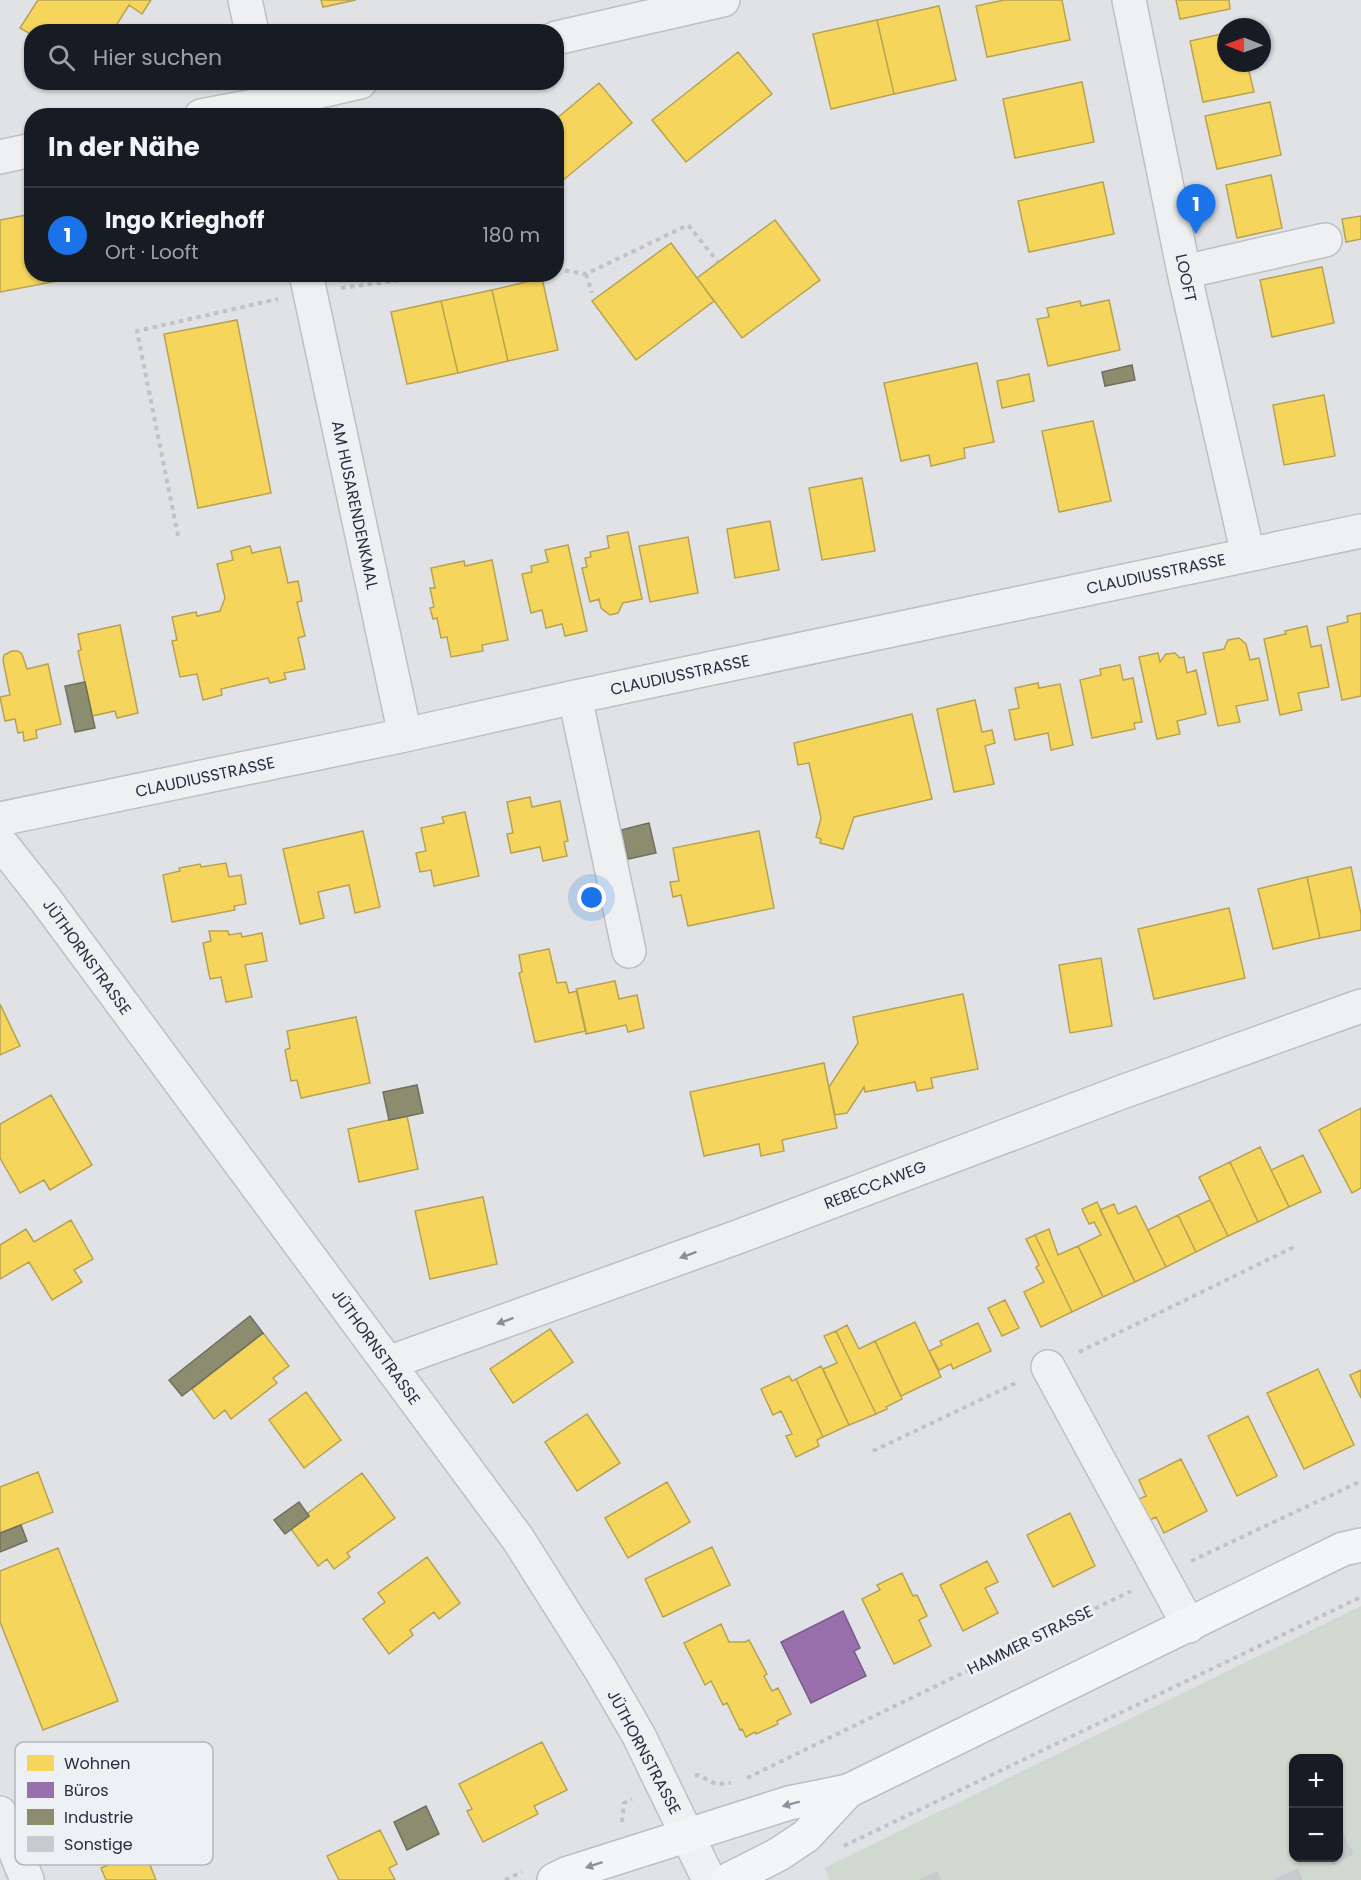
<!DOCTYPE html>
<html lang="de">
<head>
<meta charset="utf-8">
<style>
  body { margin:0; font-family:Poppins,sans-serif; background:#20242c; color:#f1f3f6 }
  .controls { position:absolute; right:18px; bottom:18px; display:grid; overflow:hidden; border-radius:12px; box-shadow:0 2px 4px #0004 }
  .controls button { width:54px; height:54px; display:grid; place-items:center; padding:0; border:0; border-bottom:2px solid #363941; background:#171b24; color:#f1f3f6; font:30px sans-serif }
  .compass { position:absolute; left:1217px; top:18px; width:54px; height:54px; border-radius:50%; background:#171b24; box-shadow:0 2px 4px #0004; rotate:271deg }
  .you { position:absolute; left:592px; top:898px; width:21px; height:21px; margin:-15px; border:4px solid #fff; border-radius:50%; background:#1a73e8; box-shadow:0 0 0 9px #1a73e833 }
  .badge { display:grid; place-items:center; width:39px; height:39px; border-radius:50%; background:#1a73e8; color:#fff; font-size:20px; font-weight:700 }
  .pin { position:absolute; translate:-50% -50px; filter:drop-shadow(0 2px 3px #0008) }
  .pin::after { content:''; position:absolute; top:32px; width:21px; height:18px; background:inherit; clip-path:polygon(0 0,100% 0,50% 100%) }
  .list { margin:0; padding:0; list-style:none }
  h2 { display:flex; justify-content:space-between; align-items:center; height:78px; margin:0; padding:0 24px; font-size:26px }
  h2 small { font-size:20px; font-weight:400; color:#9ea1a6 }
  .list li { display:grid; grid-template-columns:39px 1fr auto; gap:18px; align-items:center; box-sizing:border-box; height:96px; padding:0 24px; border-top:2px solid #363941 }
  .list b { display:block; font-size:22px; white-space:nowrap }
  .list p { margin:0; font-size:20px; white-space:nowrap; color:#9ea1a6 }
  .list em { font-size:20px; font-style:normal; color:#9ea1a6 }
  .icon { flex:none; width:33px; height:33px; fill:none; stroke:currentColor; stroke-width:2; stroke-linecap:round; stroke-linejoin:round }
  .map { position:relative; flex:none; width:1361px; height:1880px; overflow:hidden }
  .search { position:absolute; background:#171b24; box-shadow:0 2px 4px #0004; left:24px; top:24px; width:540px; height:66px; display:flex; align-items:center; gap:15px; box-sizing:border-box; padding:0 21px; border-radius:24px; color:#9ea1a6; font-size:22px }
  .panel { position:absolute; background:#171b24; box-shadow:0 2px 4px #0004; left:24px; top:108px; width:540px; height:174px; border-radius:24px }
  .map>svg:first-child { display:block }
</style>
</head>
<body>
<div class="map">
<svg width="1361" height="1880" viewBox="0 0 1361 1880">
  <rect width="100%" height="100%" fill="#e0e2e5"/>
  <!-- green -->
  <path fill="#d0d9d0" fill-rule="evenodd" d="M1361,1606v274h-531l-6,-12zM1294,1758h44v100h-44z"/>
  <!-- homes -->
  <path fill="#f6d55c" stroke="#b8a353" stroke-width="1.5" d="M38,0h113l-9,14 -13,-9 -17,27 -77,-1 -3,1v3l-12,-7z
    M321,0h35l-33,7z
    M1004,0h58l8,40 -83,17 -11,-51z
    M1176,0h53l1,9 -50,10z
    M939,6l17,74 -62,14 -17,-74z
    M877,20l17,74 -63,15 -18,-75z
    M1226,33v30h21l7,29 -51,10 -13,-61z
    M738,52l34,42 -86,68 -34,-42z
    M1082,82l12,60 -79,16 -12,-59z
    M599,83l33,40 -76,63v-67z
    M1270,102l11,53 -64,14 -12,-53z
    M1271,175l11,53 -45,10 -11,-53z
    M1103,182l11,52 -85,18 -11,-51z
    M32,214v60h30l1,6 -63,12v-72z
    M1361,216v23l-15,3 -4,-23z
    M775,220l45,60 -78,58 -45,-60z
    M671,243l43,58 -78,59 -44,-59z
    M1322,267l12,56 -62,14 -12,-57z
    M542,278l16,72 -50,11 -16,-71z
    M492,290l16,71 -50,12 -17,-72z
    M1109,300l11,50 -72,16 -11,-47 12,-2 -2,-9 33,-7 1,5z
    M441,301l17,72 -51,11 -16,-72z
    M237,320l34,173 -73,15 -34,-174z
    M977,363l17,79 -30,6 1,10 -34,8 -2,-11 -28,6 -17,-78z
    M1029,374l5,27 -32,7 -5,-27z
    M1324,395l11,61 -51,9 -11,-60z
    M1093,421l18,80 -52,11 -17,-81z
    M862,478l13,73 -53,9 -13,-72z
    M770,521l9,49 -44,8 -8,-49z
    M628,532l14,67 -19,4 -5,10 -8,2 -9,-7 -2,-9 -9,3 -8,-34 5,-1 -2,-9 6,-1 -1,-5 19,-4 -2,-12z
    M688,537l10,56 -48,9 -11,-56z
    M568,545l19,86 -22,5 -3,-12 -16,4 -4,-18 -11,3 -9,-39 10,-2 -1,-6 17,-4 -3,-12z
    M250,546l2,7 28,-6 8,36 10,-2 4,20 -5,1 8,34 -7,2 7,31 -21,4 2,6 -16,4 -2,-5 -47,11 1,6 -19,5 -6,-26 -17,3 -8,-36 5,-1 -5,-23 24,-5 1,4 23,-5 5,-13 -8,-34 16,-4 -2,-9z
    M492,560l16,80 -26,5 1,6 -32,6 -4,-20 -6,1 -4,-20 -4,1 -3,-11 4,-1 -4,-19h5l-4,-20 33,-7 1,5z
    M1361,613v83l-19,4 -15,-73 21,-5 -1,-6z
    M120,625l18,88 -21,5 -2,-7 -23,5 -14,-65 3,-1 -3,-16z
    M1307,626l4,21 10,-2 8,42 -31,6 4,17 -22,5 -16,-76 22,-5 -1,-3z
    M1239,638l7,6 4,16 9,-2 9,42 -32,6 4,16 -22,4 -15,-73 21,-4 4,-9z
    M12,651h6l4,3 5,15 21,-5 13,60 -25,6 1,8 -13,3 -1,-9 -5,1 -3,-14 -10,2 -5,-24 10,-2 -7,-35 1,-5z
    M1158,653l2,9 6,-8 9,-1 5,5 4,-1 3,16 9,-3 10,44 -29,7 3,13 -23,5 -18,-82z
    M1120,665l3,15 10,-2 9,44 -8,1 1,6 -43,9 -12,-58 21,-5 -1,-6z
    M1038,683l1,5 21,-4 13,61 -22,5 -3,-17 -33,7 -6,-30 10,-2 -4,-20z
    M975,700l7,32 10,-2 3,13 -10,3 9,38 -40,8 -17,-83z
    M912,714l20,85 -78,18 -11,32 -23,-6 1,-4 -5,-2 5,-19 -12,-55 -11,2 -4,-22z
    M530,797l2,10 28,-6 8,40 -4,1 3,14 -24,5 -3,-14 -29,6 -4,-19 6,-1 -6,-31z
    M465,812l14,64 -45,10 -3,-16 -11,2 -4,-19 10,-2 -5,-23 23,-5 -2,-6z
    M363,831l17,76 -25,6 -6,-28 -31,7 6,26 -24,6 -17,-75z
    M759,831l15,77 -86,18 -7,-31 -8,2 -3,-15 9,-1 -6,-33z
    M226,863l3,14 12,-2 5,29 -12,2 1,4 -63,12 -9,-47 17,-4 -1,-3 21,-4 1,3z
    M1351,867l10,47v16l-41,8 -13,-61z
    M1307,877l13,61 -47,11 -15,-60z
    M1229,908l16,70 -91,21 -16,-70z
    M209,931h19l1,4 12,-2 1,4 20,-4 5,28 -22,4 7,32 -26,5 -5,-25 -11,2 -7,-36 8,-2z
    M549,949l8,34 9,-1 3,11 8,-2 9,40 -51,11 -16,-69 3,-1 -3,-17z
    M1101,958l11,68 -42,7 -11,-68z
    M615,981l4,18 18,-4 7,33 -16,4 -2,-7 -40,9 -10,-45z
    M963,994l15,75 -47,9 2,10 -16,3 -2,-9 -50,10 -1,-5 -17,26 -12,2 -6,-28 29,-44 -5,-26z
    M0,1004l20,42 -20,9z
    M356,1017l14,66 -69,15 -4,-18 -6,1 -6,-31 5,-2 -3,-17z
    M824,1063l13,65 -55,12 2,11 -23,5 -2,-12 -55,12 -14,-64z
    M51,1095l41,70 -42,25 -6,-10 -24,13 -20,-35v-34z
    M1361,1108v80l-9,5 -33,-63z
    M407,1116l11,53 -59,13 -11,-53z
    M1260,1147l29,60 -31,15 -28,-60z
    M1303,1155l18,37 -32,15 -18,-37z
    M1230,1162l28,60 -30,14 -29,-59z
    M483,1197l14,67 -67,15 -15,-68z
    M1210,1200l18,36 -32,16 -18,-37z
    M1097,1202l38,80 -32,15 -25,-51 23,-11 -7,-13 -5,2 -7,-15z
    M1114,1204l4,10 18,-8 30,61 -31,15 -35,-72z
    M1178,1215l18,37 -30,15 -18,-37z
    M71,1220l22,39 -19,11 8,12 -30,18 -23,-38 -29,17v-34l26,-16 8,13z
    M1049,1229l9,26 20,-9 25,51 -31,15 -37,-77z
    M1035,1235l37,77 -31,15 -17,-35 20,-10 -8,-15 3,-2 -13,-26z
    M1005,1300l14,28 -17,8 -14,-28z
    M915,1322l26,55 -40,19 -26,-55z
    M978,1323l13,28 -38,18 -2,-5 -12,6 -10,-19 13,-6 -2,-4z
    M847,1325l12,24 16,-8 27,58 -16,8 1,2 -11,5 -40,-83z
    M550,1329l23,33 -60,41 -23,-34z
    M836,1331l40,83 -27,11 -26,-56 14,-6 -13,-27z
    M263,1333l26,33 -16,12 4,5 -46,36 -6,-9 -11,9 -22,-30z
    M821,1366l28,59 -26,12 -27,-58z
    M1318,1369l36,76 -50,24 -37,-76z
    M1361,1370v28l-11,-23z
    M789,1376l3,5 4,-2 27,58 -6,3 2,6 -23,11 -10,-21 6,-2 -11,-23 -8,4 -12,-26z
    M306,1392l35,48 -37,28 -35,-48z
    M587,1414l33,49 -43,28 -32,-49z
    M1248,1416l29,60 -40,20 -29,-60z
    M1181,1459l26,52 -43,22 -8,-16 -6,3 -11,-21 7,-3 -7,-16z
    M38,1472l15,40 -53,21v-46z
    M362,1473l33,45 -48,35 3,4 -16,12 -7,-10 -9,7 -27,-37 18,-13 -1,-3z
    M667,1482l23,40 -62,36 -23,-40z
    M1070,1513l25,53 -42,21 -26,-52z
    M712,1547l18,38 -67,32 -18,-38z
    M58,1548l60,153 -75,29 -43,-108v-51z
    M427,1557l33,46 -21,16 -5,-7 -24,18 3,5 -24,19 -26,-35 22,-17 -7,-9z
    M987,1561l11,21 -13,6 13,25 -35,18 -23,-46z
    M902,1573l11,23 4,-1 10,21 -8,4 12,26 -37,18 -32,-65 18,-9 -3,-5z
    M721,1624l8,18h16l4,-2 18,34 -3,2 8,15 6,-3 13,26 -14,7 1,3 -22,10 -1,-2 -9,5 -4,-8 -2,1 -13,-27 -4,2 -12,-24 -6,4 -21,-42z
    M542,1742l25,48 -33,16 4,8 -55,28 -16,-31 5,-2 -13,-25z
    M380,1830l17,34 -8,4 6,12h-56l-12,-24z
    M144,1850l12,30h-50l-5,-12z"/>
  <!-- offices -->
  <path fill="#9970ab" stroke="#775c8a" stroke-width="1.5" d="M843,1611l17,37 -6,3 12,25 -55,27 -30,-61z"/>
  <!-- industry -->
  <path fill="#8c8c6e" stroke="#6e7060" stroke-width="1.5" d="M1132,365l3,15 -30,6 -3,-14z
    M85,682l10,46 -20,4 -10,-46z
    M649,823l7,30 -28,6 -7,-29z
    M417,1085l6,28 -34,7 -6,-28z
    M250,1316l13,17 -81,63 -13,-16z
    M299,1502l10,14 -24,18 -11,-14z
    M21,1525l6,16 -27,11v-19z
    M426,1806l13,28 -32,16 -13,-28z"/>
  <!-- building -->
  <path fill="#c8cacd" d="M1338,1824l16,30 -21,11 -4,-7h9z
    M1298,1868l5,12h-29z
    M937,1871l4,9h-23z"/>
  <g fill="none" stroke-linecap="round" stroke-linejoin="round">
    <defs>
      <path id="minor" d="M245,0l7,32
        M1129,0l55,272 64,283
        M556,38l167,-38
        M201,116l68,-13 91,-21
        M0,157l32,-7
        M1184,272l141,-32
        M306,274l99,461
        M575,697l54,254
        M0,819l405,-84 170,-38 786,-166
        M0,842l45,57 473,640 84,133 37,64 70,144
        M388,1363l355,-128 379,-143 239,-86
        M1048,1367l141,259
        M0,1813l27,67"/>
      <path id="major" d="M554,1880l12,-6 223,-71 59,-12 495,-242 18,-4
        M728,1880l51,-26 27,-18 42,-45"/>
    </defs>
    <!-- minor casing -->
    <use href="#minor" stroke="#bec0c3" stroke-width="36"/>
    <!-- major casing -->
    <use href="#major" stroke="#bcbfc3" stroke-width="36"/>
    <!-- path -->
    <path stroke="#c2c3c8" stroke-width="4" stroke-dasharray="4.5 4.5" stroke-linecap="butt" d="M556,269l30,5 102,-49 30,37
      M586,274l6,19
      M341,288l106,-14
      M178,536l-41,-205 141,-32
      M1079,1352l217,-106
      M873,1451l145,-69
      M1191,1561l170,-80
      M695,1776l3,-1 18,9 15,-1
      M747,1778l384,-187
      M622,1822l2,-19 8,-4
      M844,1846l517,-249
      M505,1880l17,-8"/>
    <!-- minor -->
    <use href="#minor" stroke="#eff0f2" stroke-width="33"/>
    <!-- major -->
    <use href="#major" stroke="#f4f5f6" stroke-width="33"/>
  </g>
  <!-- one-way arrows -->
  <defs><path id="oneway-solid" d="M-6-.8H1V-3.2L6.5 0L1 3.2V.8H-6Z" transform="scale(1.5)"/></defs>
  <g fill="#8b8f98">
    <use href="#oneway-solid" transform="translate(688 1255) rotate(160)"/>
    <use href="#oneway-solid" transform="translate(505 1321) rotate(160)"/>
  </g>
  <g fill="#8e929a">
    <use href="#oneway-solid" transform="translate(791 1804) rotate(165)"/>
    <use href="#oneway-solid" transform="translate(594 1865) rotate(162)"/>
  </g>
  <g text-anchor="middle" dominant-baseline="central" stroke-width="6" stroke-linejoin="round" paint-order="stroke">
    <!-- street labels -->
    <g font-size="16" fill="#272e3e" stroke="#edf0f5">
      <text transform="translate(1186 278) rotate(78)">LOOFT</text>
      <text transform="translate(355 505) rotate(78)">AM HUSARENDENKMAL</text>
      <text transform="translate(1156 574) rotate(-12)">CLAUDIUSSTRASSE</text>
      <text transform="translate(680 675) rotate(-12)">CLAUDIUSSTRASSE</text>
      <text transform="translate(205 777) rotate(-12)">CLAUDIUSSTRASSE</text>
      <text transform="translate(87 957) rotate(54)">JÜTHORNSTRASSE</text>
      <text transform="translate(875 1185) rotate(-21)">REBECCAWEG</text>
      <text transform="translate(376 1347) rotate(54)">JÜTHORNSTRASSE</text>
      <text transform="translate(1030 1640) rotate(-26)">HAMMER STRASSE</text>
      <text transform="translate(644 1752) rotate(62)">JÜTHORNSTRASSE</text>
    </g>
  </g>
  <!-- legend -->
  <rect x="15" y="1742" width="198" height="123" rx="9" fill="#edf0f5" stroke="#b2b6be" stroke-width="1.5"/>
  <rect x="27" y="1755" width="27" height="16" fill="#f6d55c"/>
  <rect x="27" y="1782" width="27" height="16" fill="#9970ab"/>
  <rect x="27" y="1809" width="27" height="16" fill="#8c8c6e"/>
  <rect x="27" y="1836" width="27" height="16" fill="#c8cacd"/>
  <g font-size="16" fill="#272e3e">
    <text x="64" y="1769">Wohnen</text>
    <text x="64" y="1796">Büros</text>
    <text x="64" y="1823">Industrie</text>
    <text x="64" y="1850">Sonstige</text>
  </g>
</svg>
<div class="controls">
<button>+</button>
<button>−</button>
</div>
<svg class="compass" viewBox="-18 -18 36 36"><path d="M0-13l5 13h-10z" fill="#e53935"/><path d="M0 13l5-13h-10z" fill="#9ea1a6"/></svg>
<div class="you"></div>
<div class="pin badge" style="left:1196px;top:234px">1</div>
<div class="search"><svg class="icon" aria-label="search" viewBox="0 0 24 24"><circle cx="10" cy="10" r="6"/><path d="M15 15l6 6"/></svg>Hier suchen</div>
<section class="panel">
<h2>In der Nähe<small></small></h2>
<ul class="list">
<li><span class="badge">1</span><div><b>Ingo Krieghoff</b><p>Ort · Looft</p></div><em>180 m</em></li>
</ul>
</section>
</div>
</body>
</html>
